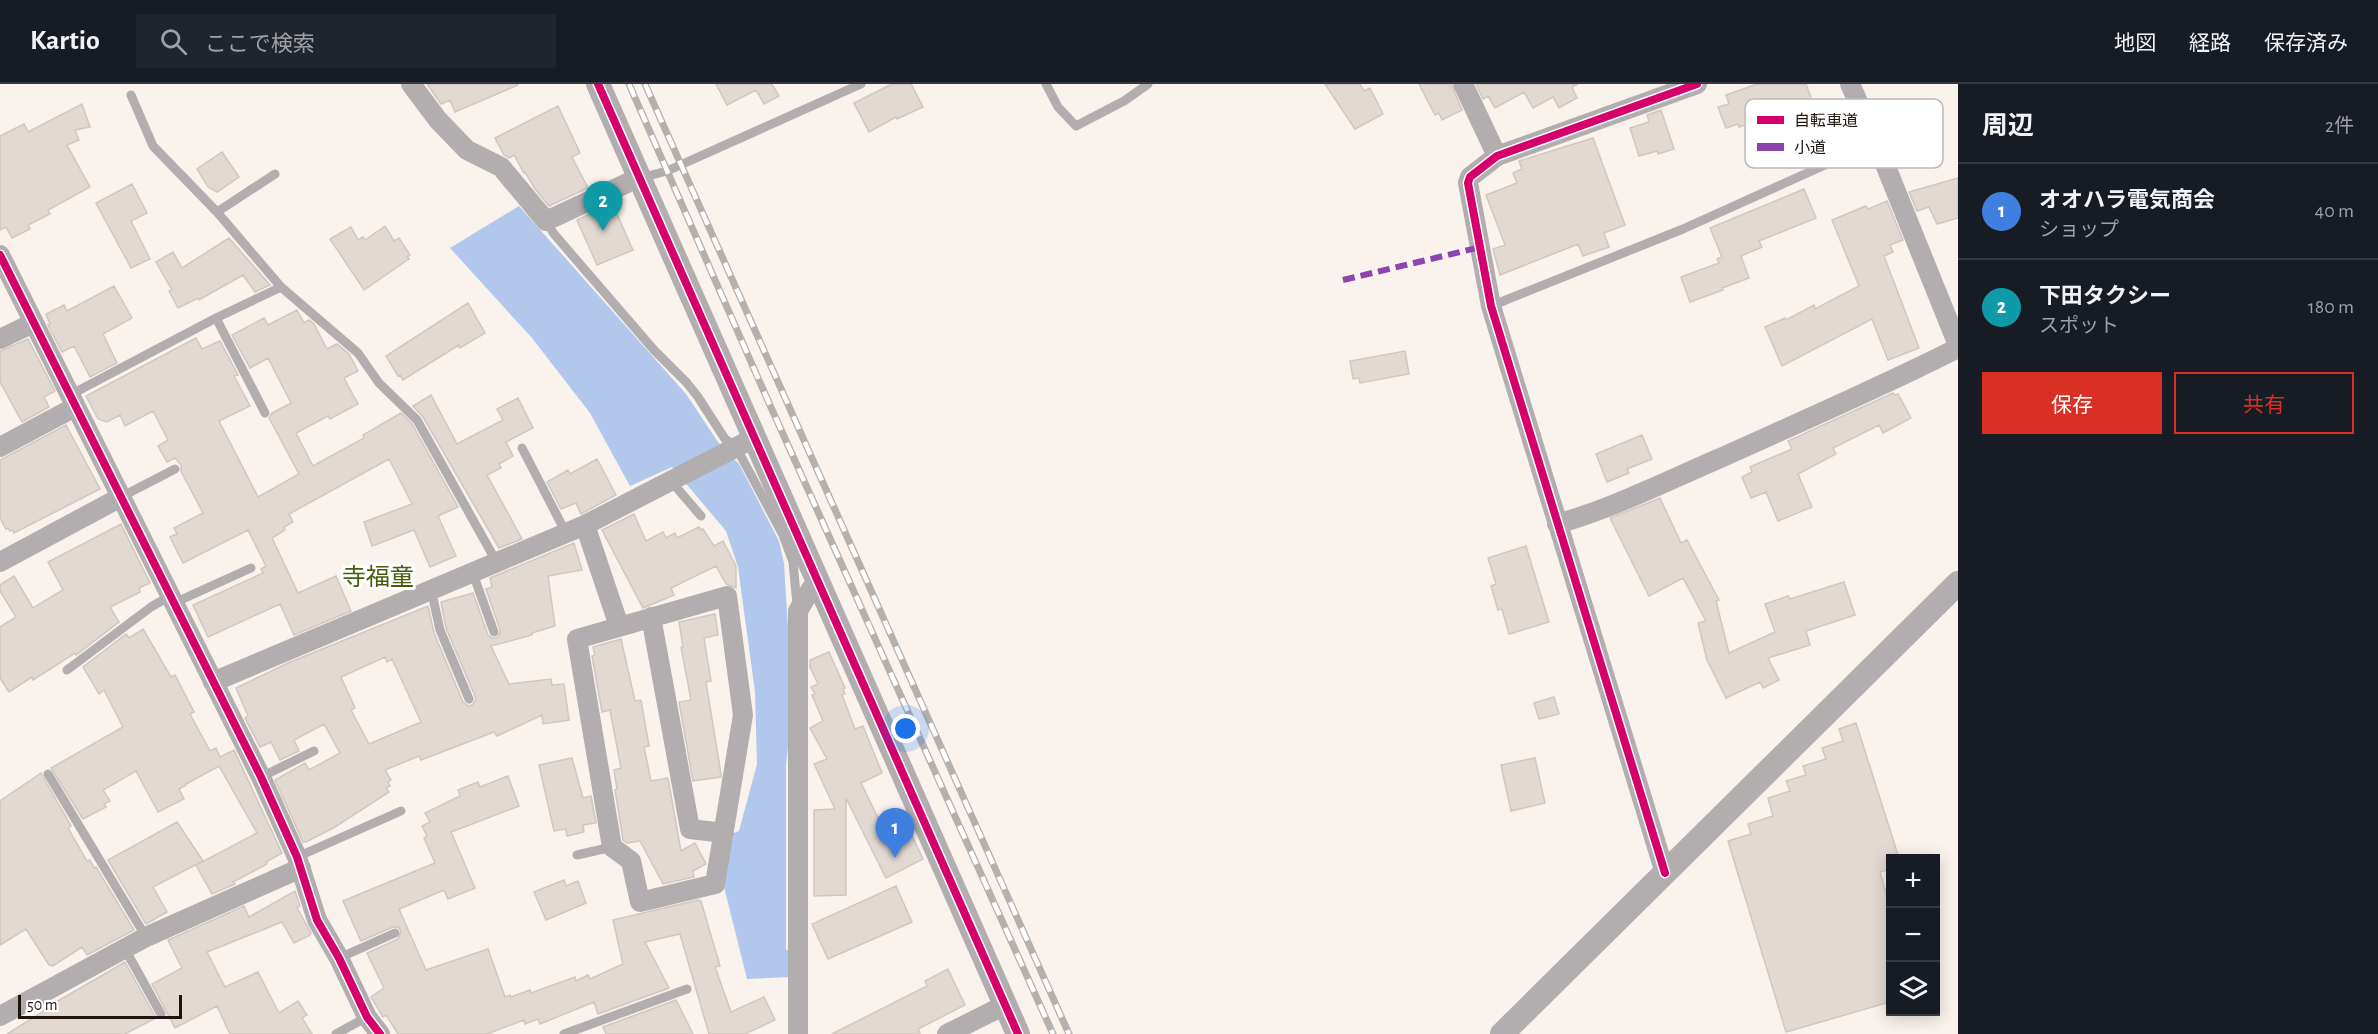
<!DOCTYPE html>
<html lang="ja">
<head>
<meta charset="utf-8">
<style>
  body { margin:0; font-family:"Alegreya Sans","Noto Sans JP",sans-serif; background:#20242c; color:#f1f3f6 }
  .controls { position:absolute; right:18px; bottom:18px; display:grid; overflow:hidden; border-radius:0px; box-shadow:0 3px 15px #0003 }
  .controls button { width:54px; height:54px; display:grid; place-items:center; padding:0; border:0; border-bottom:2px solid #363941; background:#171b24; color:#f1f3f6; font:30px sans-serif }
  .scale { position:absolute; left:18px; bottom:15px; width:164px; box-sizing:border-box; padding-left:6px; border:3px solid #20150d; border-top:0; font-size:16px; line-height:21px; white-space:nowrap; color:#20150d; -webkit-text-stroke:4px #fff; paint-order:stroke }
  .you { position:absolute; left:906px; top:645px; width:21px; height:21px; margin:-15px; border:4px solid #fff; border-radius:50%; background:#1a73e8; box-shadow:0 0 0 9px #1a73e833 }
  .badge { display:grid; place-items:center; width:39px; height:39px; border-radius:50%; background:#d93025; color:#fff; font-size:20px; font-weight:700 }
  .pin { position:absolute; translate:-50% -50px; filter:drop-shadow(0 2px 3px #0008) }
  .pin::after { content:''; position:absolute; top:32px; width:21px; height:18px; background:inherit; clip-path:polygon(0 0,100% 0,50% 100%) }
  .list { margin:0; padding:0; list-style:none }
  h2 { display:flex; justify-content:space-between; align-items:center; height:78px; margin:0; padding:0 24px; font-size:26px }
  h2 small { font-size:20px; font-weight:400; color:#9ea1a6 }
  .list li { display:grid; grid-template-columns:39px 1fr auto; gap:18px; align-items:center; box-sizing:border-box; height:96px; padding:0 24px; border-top:2px solid #363941 }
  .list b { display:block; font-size:22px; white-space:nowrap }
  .list p { margin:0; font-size:20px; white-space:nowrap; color:#9ea1a6 }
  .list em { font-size:20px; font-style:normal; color:#9ea1a6 }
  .actions { display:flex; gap:12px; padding:18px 24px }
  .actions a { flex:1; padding:14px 0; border:2px solid #d93025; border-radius:0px; text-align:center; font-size:21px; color:#d93025 }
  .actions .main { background:#d93025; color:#fff }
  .icon { flex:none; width:33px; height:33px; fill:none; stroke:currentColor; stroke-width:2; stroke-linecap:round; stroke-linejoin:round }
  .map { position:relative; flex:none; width:1958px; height:950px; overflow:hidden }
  header { display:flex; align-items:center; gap:36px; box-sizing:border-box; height:84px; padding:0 30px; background:#171b24; border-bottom:2px solid #363941 }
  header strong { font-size:28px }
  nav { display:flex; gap:33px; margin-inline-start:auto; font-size:21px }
  .search { width:420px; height:54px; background:#20242c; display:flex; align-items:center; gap:15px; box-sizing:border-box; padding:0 21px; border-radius:0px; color:#9ea1a6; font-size:22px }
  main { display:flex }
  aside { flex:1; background:#171b24 }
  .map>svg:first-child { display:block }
</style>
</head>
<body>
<header>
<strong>Kartio</strong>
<div class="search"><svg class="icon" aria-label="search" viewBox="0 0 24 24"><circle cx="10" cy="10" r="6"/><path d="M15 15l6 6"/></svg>ここで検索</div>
<nav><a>地図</a><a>経路</a><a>保存済み</a></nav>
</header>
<main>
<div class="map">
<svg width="1958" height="950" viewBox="0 0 1958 950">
  <rect width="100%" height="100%" fill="#f9f2ed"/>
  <!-- water -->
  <path fill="#b1c7eb" d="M519,122l167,188 32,48 21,22 40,77 5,22 6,98 -1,78 -3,25v186l6,1 -1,26 -44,2 -24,-96 11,-50 5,-2 18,-67 -2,-72 -17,-125 -12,-36 -54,-64 -42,19 -40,-73 -58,-75 -82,-90z"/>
  <!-- building -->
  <path fill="#e2d9d2" stroke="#cfc7c0" stroke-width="1.5" fill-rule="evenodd" d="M427,0h91v1l-63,27 -5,-12 -9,4z
    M716,0h56l7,12 -15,8 -8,-14 -29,15z
    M892,0h19l12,23 -26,12 -1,-2 -27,15 -15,-29z
    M1325,0h35l4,7 6,-3 13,26 -28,15z
    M1419,0h32l11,26 -20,10 -3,-7 -4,2z
    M1476,0h102l-6,3 5,11 -18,10 -6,-11 -20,11 -9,-16 -29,16 -7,-12 -5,3z
    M1757,0h49l9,25 -24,9 1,3 -26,9 -3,-11 -24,8 -1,-3 -12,4 -8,-21 11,-3 -3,-9z
    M82,20l8,23 -15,3 4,10 -12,5 23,42 -42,23 2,4 -22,11 2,4 -18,9 -6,-11 -6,3v-94l24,-12 4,8z
    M558,22l22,47 -8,4 16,31 -39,18 -14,-17 -10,-17 -1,1 -10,-18 -5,3 -5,-3 -9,-17z
    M1661,26l13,39 -16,5 -1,-3 -18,5 -9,-28 19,-6 -2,-7z
    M1593,54l32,87 -21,8 5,14 -26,9 -5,-12 -78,31 -7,-26 12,-4 -19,-50 31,-12 -4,-10 9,-4 -3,-8z
    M222,68l17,25 -22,15 -9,-5 -11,-18z
    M1958,94v40l-21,6 -8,-17 -12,4 -8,-19z
    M132,100l15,29 -16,8 19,38 -19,9 -35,-65z
    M1804,105l12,29 -57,23 3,6 -21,9 8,22 -27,10 1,2 -33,12 -9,-25 38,-14 -2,-4 5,-2 -12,-29z
    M1887,117l16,39 -13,5 3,7 -9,4 35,92 -31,12 -16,-41 -90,47 -17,-39 20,-9 1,2 28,-15 1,4 44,-23 -27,-66 34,-14 2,3z
    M612,119l21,47 -36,15 -20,-45z
    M385,142l9,15 5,-3 11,17 -3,2 2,2 -45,31 -34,-51 21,-12 7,13 5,-3 2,3z
    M229,154l41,47 -15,7 -12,-17 -44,25 -1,-2 -20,10 -9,-17 3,-1 -16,-28 17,-10 9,16z
    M114,202l18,32 -29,16 14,29 -27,14 -16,-31 -12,6 -14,-27 2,-1 -4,-10 18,-9 3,6z
    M468,219l17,30 -25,15 -1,-3 -56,35 -3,-5 -2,1 -12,-20z
    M297,226l7,13 5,-3 5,4 13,25 10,-5 12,10 9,17 -14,7 14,26 -28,15 -2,-3 -32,17 17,33 51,-28 -1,-3 38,-22 11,11 46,83 -20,9 18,40 -26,11 -16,-37 -42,16 -8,-24 48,-18 -23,-45 -100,55 4,8 -9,5 1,3 -13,8 26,55 38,-17 15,35 -57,24 -14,-31 -72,33 -15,-32 70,-32 -2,-4 5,-3 -18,-36 -65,33 -13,-26 7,-3 -3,-6 29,-15 -22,-42v-6l-6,-7 -8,4 -9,-16 10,-6 -15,-29 -28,15 -5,-11 -13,7 -9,-3 -12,-23 110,-58 6,11 18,-8 18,34 -4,1 16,30 -31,15 39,76 41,-23 -30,-56 3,-5 19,-10 -23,-45 -18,10 -18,-33 32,-17 4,7z
    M28,255l27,52 -11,6 5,10 -27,15 -22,-40v-31z
    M1405,267l4,23 -49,9 -1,-5 -6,1 -3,-18z
    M1893,309l1,2 4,-1 13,24 -28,15 -4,-8 -46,23 3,6 -38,20 14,33 -34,14 -12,-29 -15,6 -9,-21 10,-5 -2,-5 42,-18 -4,-8z
    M431,311l26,49 46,-24 -6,-11 21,-11 15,30 -27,14 7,14 -14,8 2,4 -14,7 35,64 -23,9 -76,-131 -10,-11z
    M66,341l34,64 -86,44 -1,-3 -3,1 -2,-3 -2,1 -6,-11v-58z
    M1642,351l10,24 -25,10 2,4 -22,9 -11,-28z
    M597,375l19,36 -35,19 -5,-11 -15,6 -14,-27 21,-12 2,4z
    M1660,414l21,45 6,-3 32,60 -3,1 13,52 46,-21 -10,-28 23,-8 2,3 54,-17 11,33 -49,16 4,14 -42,13 11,22 -16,8 -3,-6 -34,16 -19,-38 -9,-37 8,-2 -23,-43 -34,18 -39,-78z
    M634,430l12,27 17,-9 3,6 9,-5 2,5 22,-11 2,3 2,-1 11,17 9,-5 13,25v22l-10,-4 -10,-18 -45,22 3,7 -31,13 -41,-78z
    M121,440l29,59 -11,5 1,4 -30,15 9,15 -43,33 -1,-2 -42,27 -1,-3 -23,15 -9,-14v-51l16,-10 -16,-26v-6l14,-9 19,32 30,-18 -15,-28z
    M574,459l8,27 -34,6 7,50 -23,7v2l-41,11 18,38 42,-5 1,6 12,-1 5,36 -26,4 -1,-9 -45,21 -3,-4 -73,28 -2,-4 -34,14 6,10 -3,2 2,4 -4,2 3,4 -54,35 -29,15h-3l-28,-62 30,-17 4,7 31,-17 -16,-29 -30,16 5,11 -19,9 -9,-18 -11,5 -15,-29 3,-2 -12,-28 52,-25 140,-57 6,27 29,69 5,4 4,-1 4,-5 -1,-4 -29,-68 -5,-26 32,-9 15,42 4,3h5l3,-4v-4l-14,-41 6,-2 -2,-9zM385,573l2,5 5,-3 29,63 -52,22 -18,-34 4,-2 -14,-31z
    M1526,462l23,76 -40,12 -7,-25 -4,1 -7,-24 5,-2 -8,-26z
    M715,530l3,21 -14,3 7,43 -5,1 15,92v3l-28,4 -14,-79 12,-2 -10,-53h2l-4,-25z
    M143,545l28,48 4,-2 19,37 -4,2 20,37 6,-3 4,9 14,-7 48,103 -16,9 1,2 -34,18 2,2 -23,10 -16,-29 61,-32 -38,-67 -33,18v1l-7,4 5,10 -26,13 -22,-41 -33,19 7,11 -6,3 2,3 -23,12 -32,-51 72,-41 -19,-37 -5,4 -16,-27 43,-33 3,4z
    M621,555l14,62 6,-1 8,46 -5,1 7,34 17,-3 13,73 14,-8 11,21 -13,7 1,6 -31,7 -23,-43 -13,2 -4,-3 -8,-50 2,-1 -3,-19 7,-2 -11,-58 -8,2 -10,-56 3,-1 -2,-8z
    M829,568l16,36 -2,1 2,5 -3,1 13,34 8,-3 19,47 -21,10 25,51 10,-5 4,9 11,-4 12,25 -37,19 -40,-80v97l-32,1v-86l21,-1 -21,-45 13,-5 -17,-31 13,-7 -11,-26 3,-1 -4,-7 7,-3 -8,-17v-7z
    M1554,613l5,17 -20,5 -5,-16z
    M1856,639l43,135h-9v11l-10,3 10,35v95l-104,30 -58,-191 23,-7 -3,-10 25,-8 -5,-18 22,-7 -4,-10 20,-6 -3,-9 23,-7 -4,-11 21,-7 -4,-12z
    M572,674l11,40 8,-2 5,27 -13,2 1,7 -17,4 -1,-7 -12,2 -15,-66z
    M1535,674l10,45 -34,8 -10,-46z
    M41,689l30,53 -3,2 19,33 3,-1 4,8 2,-1 38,63 -47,25 -5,-8 -29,19 -4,-1 -23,-36 -26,16v-144z
    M508,692l11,30 -68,26 24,56 -27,11 -4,-9 -45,19 27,61 62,-21 17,48 5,-2 1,2 19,-7 1,3 44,-16 1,4 12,-6 2,4 33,-15 -10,-44 85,-20 3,1 19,65 -5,1 16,45 33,-15 11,23 -30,14h-36l-29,-100 -35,8 24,46 -71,26 -4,-12 -54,22 -2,-5 -13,5 -1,-4 -37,14h-89l-12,-19 -3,2 -12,-20 13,-9 -17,-35 31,-14 3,-8 -3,-4h-5l-32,14 -18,-40 92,-38 -11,-25 3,-2 -5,-10 8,-4 -5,-9 35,-17 -2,-6 20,-8 2,5z
    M177,738l26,39 -50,26 14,25 -21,12 -38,-64z
    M564,796l2,6 12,-5 8,22 -40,17 -12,-28z
    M896,802l16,36 -84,37 -16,-35z
    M295,807l5,15 -3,2 14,25 -1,2 -16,8 -12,-21 -75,30 18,35 33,-15 21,41 19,-12 9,14 -5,3 10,16h-82l-13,-28 -42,22 -23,-44 30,-16 -14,-28 76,-34 5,11z
    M125,878l31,56 -31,16h-118l45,-28 -1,-1z
    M948,885l17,36 -47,24 2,5h-88l95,-48 -2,-5z
    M676,916l17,34h-87l-3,-7z"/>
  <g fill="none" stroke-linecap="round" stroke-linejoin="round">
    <!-- service -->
    <path stroke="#b2adaf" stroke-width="9" d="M1046,0l12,23 18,19 48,-25 24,-17
      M640,94l27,-7 194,-87
      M217,128l58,-38
      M546,137l8,13 100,116 33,33 11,14 27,42 11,8 47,88 10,27 4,43
      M281,203l77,66 21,30 38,37 79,141
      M1491,222l192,-77 193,-87
      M216,234l49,95
      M70,311l146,-77 65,-31 -64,-75 -64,-66 -22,-51
      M522,364l44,85
      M670,396l31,36
      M121,413l54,-28
      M472,487l22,61
      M431,505l9,41 29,69
      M174,519l77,-35
      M67,586l84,-63 19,-11
      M48,690l98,163
      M261,693l53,-26
      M577,771l35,-8
      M297,773l104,-46
      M125,865l36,65
      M339,874l56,-25
      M336,950l31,-17
      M564,950l123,-45"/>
    <!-- minor -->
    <path stroke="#b2adaf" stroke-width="20" d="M411,0l27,36 29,30 34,17 45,54 92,-43
      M1463,0l34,72
      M1850,0l26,58 82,203
      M0,171l261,522 36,80 20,63 22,38 28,59 13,17
      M0,255l33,-16
      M0,363l75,-40
      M1557,440c56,-16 108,-42 161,-65 80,-36 161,-71 240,-111
      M585,441l34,101
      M0,478l121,-65
      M727,512l16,119 -28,169 -75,18 -9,-41 -19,-14 -35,-208z
      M651,533l39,212 34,4
      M213,598l372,-157 169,-87
      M1665,789l-174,-567 -23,-123 2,-6 27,-21 200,-72
      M0,932l146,-79 155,-69
      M798,950v-423l13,-22 8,-6
      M947,950l58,-29"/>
    <!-- tertiary -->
    <path stroke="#b2adaf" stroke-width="24" d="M598,0l420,950
      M1502,950l456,-451"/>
    <defs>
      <path id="rail" d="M629,0l140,319 284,631
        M645,0l424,950"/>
    </defs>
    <!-- rail casing -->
    <use href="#rail" stroke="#b5b0ad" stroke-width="7"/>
    <!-- rail -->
    <use href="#rail" stroke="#fff" stroke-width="4.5" stroke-dasharray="14" stroke-linecap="butt"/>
    <!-- quiet -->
    <path stroke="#8e44ad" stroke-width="6" stroke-dasharray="12 6" stroke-linecap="butt" d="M1343,196l138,-33"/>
    <defs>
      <path id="cycleway" d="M598,0l420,950
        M0,171l261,522 36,80 20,63 22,38 28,59 13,17
        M1665,789l-174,-567 -23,-123 2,-6 27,-21 200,-72"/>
    </defs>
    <!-- cycleway casing -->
    <use href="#cycleway" stroke="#fff" stroke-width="11"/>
    <!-- cycleway -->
    <use href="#cycleway" stroke="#d6006c" stroke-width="8"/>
  </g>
  <g text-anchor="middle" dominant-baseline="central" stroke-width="6" stroke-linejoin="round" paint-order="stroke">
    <!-- quarter labels -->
    <g font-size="24" fill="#4a5c11" stroke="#fff">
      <text x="378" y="494">寺福童</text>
    </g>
  </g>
  <!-- legend -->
  <rect x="1745" y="15" width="198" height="69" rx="9" fill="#fff" stroke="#bcb9b6" stroke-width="1.5"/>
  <rect x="1757" y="32" width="27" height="8" fill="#d6006c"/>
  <rect x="1757" y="59" width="27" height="8" fill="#8e44ad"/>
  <g font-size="16" fill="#20150d">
    <text x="1794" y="42">自転車道</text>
    <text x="1794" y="69">小道</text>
  </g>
</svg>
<div class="controls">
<button>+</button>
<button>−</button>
<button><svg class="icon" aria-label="layers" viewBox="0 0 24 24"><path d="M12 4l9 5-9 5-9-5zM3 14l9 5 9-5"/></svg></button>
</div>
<div class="scale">50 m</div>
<div class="you"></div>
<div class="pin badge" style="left:895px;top:774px;background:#3f7fe0">1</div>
<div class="pin badge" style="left:603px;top:147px;background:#0f9aa8">2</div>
</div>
<aside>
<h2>周辺<small>2件</small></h2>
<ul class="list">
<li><span class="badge" style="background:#3f7fe0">1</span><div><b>オオハラ電気商会</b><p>ショップ</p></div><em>40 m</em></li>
<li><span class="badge" style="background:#0f9aa8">2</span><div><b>下田タクシー</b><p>スポット</p></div><em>180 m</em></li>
</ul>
<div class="actions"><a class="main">保存</a><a>共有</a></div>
</aside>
</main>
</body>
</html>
